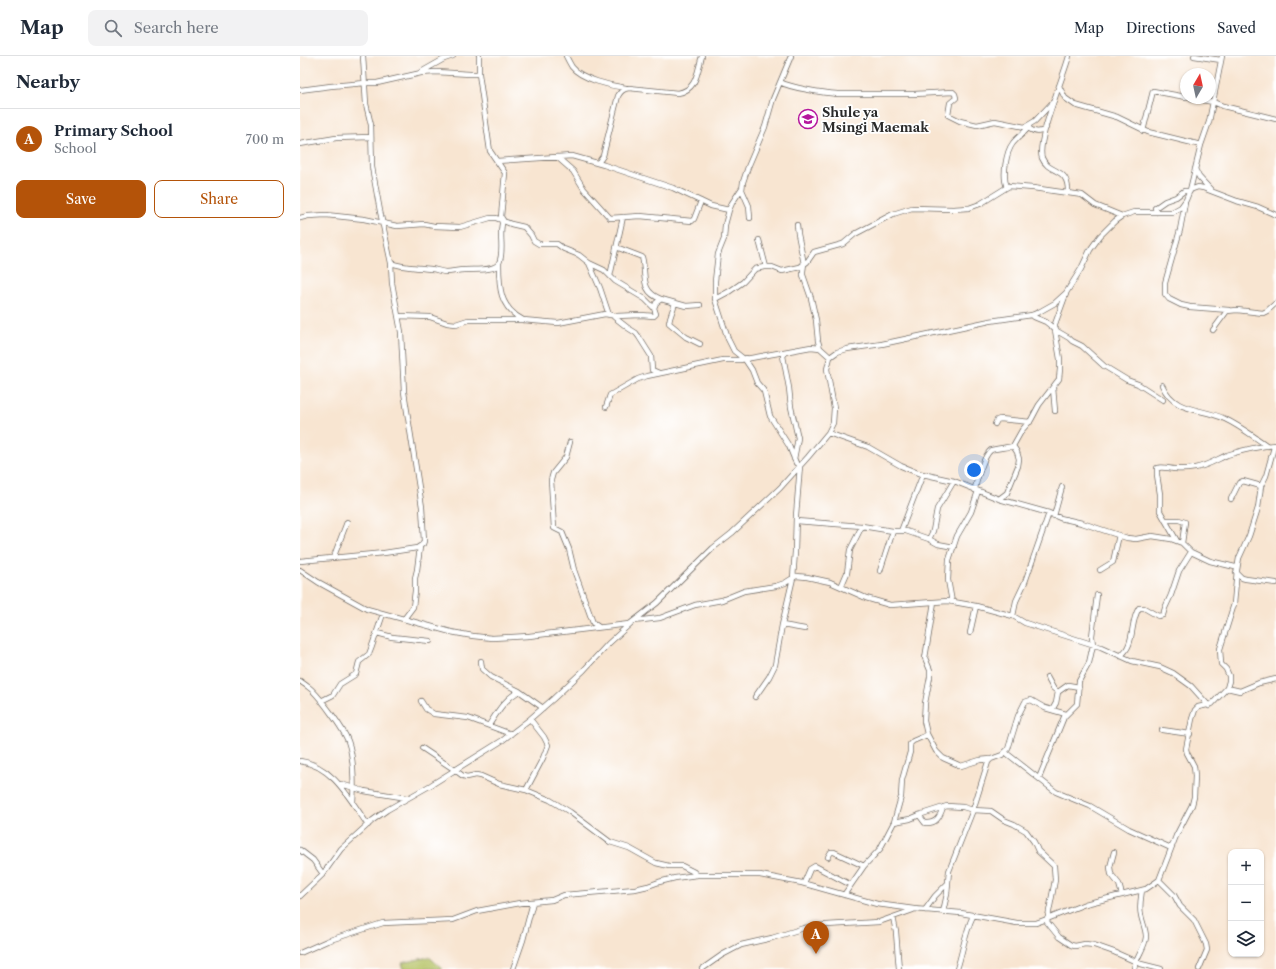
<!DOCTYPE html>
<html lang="en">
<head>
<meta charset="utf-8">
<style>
  body { margin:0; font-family:"Libre Caslon Text",serif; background:#f2f2f3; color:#1f2937 }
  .controls { position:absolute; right:12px; bottom:12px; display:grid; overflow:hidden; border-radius:8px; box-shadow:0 1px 3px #0004 }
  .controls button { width:36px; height:36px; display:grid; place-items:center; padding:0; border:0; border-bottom:1px solid #e0e1e3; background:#fff; color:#1f2937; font:20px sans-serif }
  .compass { position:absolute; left:880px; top:12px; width:36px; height:36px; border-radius:50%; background:#fff; box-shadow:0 1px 3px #0004; rotate:9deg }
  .you { position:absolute; left:674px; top:414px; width:14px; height:14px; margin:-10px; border:3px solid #fff; border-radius:50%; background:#1a73e8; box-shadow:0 0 0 6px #1a73e833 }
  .badge { display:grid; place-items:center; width:26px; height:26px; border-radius:50%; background:#b45309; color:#fff; font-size:13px; font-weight:700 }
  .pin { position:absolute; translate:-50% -33px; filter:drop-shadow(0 1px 2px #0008) }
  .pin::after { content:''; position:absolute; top:21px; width:14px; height:12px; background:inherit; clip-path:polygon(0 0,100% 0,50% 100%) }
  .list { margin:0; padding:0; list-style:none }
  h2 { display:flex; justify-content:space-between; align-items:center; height:52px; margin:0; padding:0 16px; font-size:17px }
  h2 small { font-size:13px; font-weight:400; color:#747a83 }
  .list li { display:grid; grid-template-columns:26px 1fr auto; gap:12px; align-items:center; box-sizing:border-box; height:60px; padding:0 16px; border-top:1px solid #e0e1e3 }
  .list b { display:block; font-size:15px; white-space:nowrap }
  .list p { margin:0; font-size:13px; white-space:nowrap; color:#747a83 }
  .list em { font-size:13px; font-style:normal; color:#747a83 }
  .actions { display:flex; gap:8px; padding:12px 16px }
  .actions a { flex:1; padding:9px 0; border:1px solid #b45309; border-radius:8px; text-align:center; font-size:14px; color:#b45309 }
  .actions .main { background:#b45309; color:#fff }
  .icon { flex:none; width:22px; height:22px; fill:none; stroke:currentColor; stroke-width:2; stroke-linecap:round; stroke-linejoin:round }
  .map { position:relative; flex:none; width:976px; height:913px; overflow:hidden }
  header { display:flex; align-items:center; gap:24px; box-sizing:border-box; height:56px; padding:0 20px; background:#fff; border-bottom:1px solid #e0e1e3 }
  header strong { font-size:19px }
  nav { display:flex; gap:22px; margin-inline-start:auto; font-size:14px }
  .search { width:280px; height:36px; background:#f2f2f3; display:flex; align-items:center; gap:10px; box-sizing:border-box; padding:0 14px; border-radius:8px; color:#747a83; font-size:15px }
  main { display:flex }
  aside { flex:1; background:#fff }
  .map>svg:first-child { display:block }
</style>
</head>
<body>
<header>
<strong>Map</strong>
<div class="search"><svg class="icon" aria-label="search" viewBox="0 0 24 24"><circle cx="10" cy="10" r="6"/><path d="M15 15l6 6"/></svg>Search here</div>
<nav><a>Map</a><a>Directions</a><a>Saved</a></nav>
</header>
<main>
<aside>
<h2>Nearby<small></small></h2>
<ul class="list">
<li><span class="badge">A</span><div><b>Primary School</b><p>School</p></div><em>700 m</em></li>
</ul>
<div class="actions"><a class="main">Save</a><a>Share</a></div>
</aside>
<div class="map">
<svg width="976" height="913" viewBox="0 0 976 913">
  <rect width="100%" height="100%" fill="#fff"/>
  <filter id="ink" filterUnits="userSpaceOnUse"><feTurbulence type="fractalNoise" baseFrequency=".025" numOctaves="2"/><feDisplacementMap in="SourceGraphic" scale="8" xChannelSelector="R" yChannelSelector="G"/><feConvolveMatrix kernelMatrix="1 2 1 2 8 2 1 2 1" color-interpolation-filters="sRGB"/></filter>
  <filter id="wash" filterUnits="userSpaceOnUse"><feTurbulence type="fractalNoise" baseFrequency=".012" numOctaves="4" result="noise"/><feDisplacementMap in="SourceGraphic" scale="16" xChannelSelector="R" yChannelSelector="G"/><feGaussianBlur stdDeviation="0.9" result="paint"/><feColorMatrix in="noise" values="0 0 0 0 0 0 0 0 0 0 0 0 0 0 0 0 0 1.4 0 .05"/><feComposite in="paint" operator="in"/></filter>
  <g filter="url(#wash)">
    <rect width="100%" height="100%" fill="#f8e5d1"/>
    <!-- green -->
    <path fill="#b5c265" stroke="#707648" d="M129,901l14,12h-39l-2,-6z"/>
  </g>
  <g filter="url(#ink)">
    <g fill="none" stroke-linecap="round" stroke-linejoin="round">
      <defs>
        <path id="minor" d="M266,0c2,4 4,8 6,11 9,12 39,19 54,21
          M894,0l27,4
          M121,16l23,-13 9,-3
          M480,26c11,6 44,11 58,12h76l39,-2 2,2 1,4 -6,5 -2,12 12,6 17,4 18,-4 30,6 10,-6 17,-18
          M759,30l6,12 10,7 42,12 31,15 53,13
          M0,34l31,-4 34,-3h12l44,-10 15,-1 34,2h9
          M891,42l22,4 10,4 53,13
          M728,72c6,4 12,6 18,0
          M843,75l10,-40 33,6
          M0,88l36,-6 35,-1
          M257,101l16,14 11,18 26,29 30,-2 52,5 2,-2 7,-18
          M197,105l75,-5 32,9 69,23 38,18 18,4
          M298,107l5,-7 15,-60c3,-5 5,-7 11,-8l49,5c19,-3 19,-21 24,-37
          M895,113l4,8 12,13
          M707,131c-5,-11 -1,-35 6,-44 5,-6 11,-10 16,-16
          M442,132l-10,15 -3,7 -4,15 -1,14 -6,15 -3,27v18l13,40 6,12 10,8
          M890,134l8,-3 5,1 34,13 21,6 18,8
          M768,137c1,-27 -19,-18 -26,-35 -6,-17 22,-82 27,-102
          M885,147l-5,27 -15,53v11l4,5 12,6 9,2 39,3
          M857,156l-2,-4 10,-7 11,-4 8,-6h6
          M0,162l8,-2 18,-1 38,4 33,7 27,-2 10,2 26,1 30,-9h6l15,6 13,3 7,8 3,6 5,3h18l7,5 15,6 10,8 15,7 11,11 30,18 9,9
          M450,162l-1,-12 -7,-16 1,-8 5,-15 17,-40 8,-28 18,-43
          M497,169l1,9 6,30 -1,7v4l8,23 5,22 2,21 2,7
          M459,184l7,27
          M316,191l26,10c5,18 -3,34 19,42
          M91,207c12,5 27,4 40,6 5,0 10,3 15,3 6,0 12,-2 18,-2 9,-1 31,2 35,-7 6,-13 -1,-29 4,-43l-2,-3 4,-44 -15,-22 -11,-77v-18
          M199,207c0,24 0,44 24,57
          M289,207l11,25 9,27
          M310,220l13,-59
          M415,243l15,-8 13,-9 12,-13 9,-2h8l10,4 18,-4 7,-5 7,-10 29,-8 12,-10 38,-20 19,-6 41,1 16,-1 11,-4 29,-18 24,2 49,7 13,10 27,11
          M375,247l-5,15 -1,5 17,14 14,7
          M732,259l2,2 12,5 11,9 12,7 3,3 10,5 22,20 23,14 11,4 25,16
          M98,260l32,1 17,6 9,1 12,-4h55l35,3 47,-9 11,2 25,-1 13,1 2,-2 -2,-6 2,-5 5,-4 25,7 14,-1
          M314,261l14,11 8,5 3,4 12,19 1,14 7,3
          M913,274l14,-19 10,-1 26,3 4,-2 9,-8
          M757,275l-2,-4v-3l11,-30
          M486,296l-3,4 6,32 2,19 7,31 -4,21
          M446,302v3l6,9 5,13 7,8 6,25 19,30 7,17 4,3 -4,50 -1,36 -2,26 -11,47 -7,40 -6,12 -14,20
          M862,329c13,29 39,22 63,34 15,7 29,18 43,27
          M753,332l2,23
          M306,351l4,-12 28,-16 9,-3 76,-16h17l71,-13 9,1 10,9
          M695,368l2,-4 3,-1 30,3
          M528,377l40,14 33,19 17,7 36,8 45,18 50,14 11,5 22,5 45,15 9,1 16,-3 19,3 11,4 9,9 19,9 25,6 2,1
          M270,386l-4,15 -13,16 -2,7 3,48 8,4 7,17 5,21 19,53 6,4
          M713,390l9,-16 9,-10 8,-15 20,-26 1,-10v-10l-5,-29
          M675,434c1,-9 9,-35 16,-40 2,-1 19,-3 22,-4
          M699,443l8,-6 11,-27 1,-7 -2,-7 -4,-6
          M931,443l8,-16 4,-2 18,5
          M754,460l8,-29
          M865,464h14l6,2 -3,21
          M496,465l66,5 31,5h13l23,8 9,5 16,3
          M601,475l22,-57
          M629,483l4,-8 4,-22 17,-28
          M877,485l-17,-30v-17l-3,-19v-7c7,-2 12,1 19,1 6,1 13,0 19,-1 12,-2 21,-8 32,-13 16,-5 32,-9 49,-10
          M34,500l13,-34
          M0,505l84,-8 33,-5 6,-4 1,-3 -2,-34 -18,-115 -3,-60 -9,-49 -1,-20 -11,-52 -8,-44 -1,-42 -5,-21 -3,-48
          M0,514l18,12 49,27 84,23 22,4 19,2 37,-2 100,-12
          M800,514l13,-8 6,-27
          M580,515l13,-40
          M936,516l6,6 4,1 30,4
          M541,531l6,-14 3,-23 12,-24
          M634,546l-8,50 -1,6 5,12v7l-5,26 -1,18 3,13 9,17 7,7 18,8 19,-6 11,-1
          M652,546l-4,-22 1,-20 8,-24 14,-24 7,-21
          M713,560l3,-15 9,-19 24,-69
          M104,563l9,-12 2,-16v-13l2,-8 3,-23
          M334,565l26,-3 35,-13 27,-5 22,-9 32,-5 9,-3 11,-7 11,1 23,5 36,16 24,7 58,-4 28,5 37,10 12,7 76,24 31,14 28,6 13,6 18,13 18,20
          M482,569l23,4
          M77,577l15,4 38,4
          M670,577l6,-27
          M820,600c16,-11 9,-33 19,-48h5l14,8 5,-1 2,-7 6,-13 8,-24 12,-19
          M181,605l1,8 9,8 28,14 24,17
          M747,621l6,11 5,4 -2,11 -4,7
          M0,625c4,3 9,6 12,9 10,10 31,38 36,51 6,17 6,44 5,62
          M927,632l13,3 19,-8 17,-4
          M758,636l10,-7 11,2
          M21,645l12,-6 7,-11 16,-10 3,-12 10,-8 2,-5 12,-35
          M121,645l5,8 8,5 34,4 43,16
          M189,669c9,-14 15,-25 30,-34
          M862,674l28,4
          M122,692l33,22
          M705,696l51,40 34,14 39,23 42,19
          M0,705c34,5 50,39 68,64
          M155,714l8,6 4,1 9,-2 5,1 18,8 27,6 24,10 20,12 40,30 19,6 27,15 13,3h13l12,6 3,3
          M739,722l25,-61 13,-13 2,-23 10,-18 4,-18 -1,-9 5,-41
          M41,728l23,7 43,7
          M226,734l17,-32 5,-13 -4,-8 -14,-18
          M619,759l6,8c11,1 15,-6 18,-16
          M594,766l16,-3 12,-5 25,-8 16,1 10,3 18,1 13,9 10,4 12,7 8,11 4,9 16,15 1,14 -8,42 12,15 12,8 4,1 10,-2 9,1 20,7 27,12 20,5
          M0,794l13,10 10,14
          M814,796l-4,15 1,7 8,10 3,11
          M528,801l3,-5h3l30,14
          M859,824l15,15 6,11 14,14 12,24 1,6 -8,19
          M504,827l6,-14 5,-3 36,19
          M544,839l20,-29 16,-17 14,-27 7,-25 1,-17 8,-28v-8l3,-3 14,-6
          M0,840l23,-22 18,-25 32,-29 14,-10 44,-25 72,-45 27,-21 23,-20 31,-29 24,-26 23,-21 26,-20 56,-55 19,-15 48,-45 28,-31 20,-24 5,-10 1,-15 -7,-39 3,-12 7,-5 10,-3 35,-5 108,-23 42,-6 7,-3 16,-9 11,-10 15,-24 9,-19 10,-14 15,-15 7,-5 12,-4h38l9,-5 5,-7 4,-10 11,-45 8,-23 13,-66
          M625,854l10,-14 12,-12
          M643,856l4,-18 2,-23 24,-61 15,-48 3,-3 11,-4 6,-6 10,-33 7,-14 6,-2 14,8 21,6
          M593,861l3,15 3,37
          M0,897l27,-12 56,-18 70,-3 24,-9 43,-8 32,-3 12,-5 71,-6 13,-3 11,-4 16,-4 22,-3h63l42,8 75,21 37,5 47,4 56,10h19l11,-4 38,-15 61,-15 13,-9 17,-44 16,-31 2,-8 1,-21 -1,-10 -7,-13 -1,-4 6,-30 3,-9 3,-3 14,-3 15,-16 2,-7v-5l-3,-7 -5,-5 -1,-15 14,-45 3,-34 2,-12 10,-22 9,-28 3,-22 5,-10 8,-29 2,-2
          M213,913l10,-29 10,-38
          M402,913l20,-14 19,-10 31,-7 32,-10 22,-3 53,-3 34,-12
          M657,913c6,-18 8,-37 16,-53
          M834,913c2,-12 11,-21 12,-32 0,-8 -4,-15 -5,-22 -2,-8 0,-17 1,-25"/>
      </defs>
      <!-- minor casing -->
      <use href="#minor" stroke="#736c65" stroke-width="6"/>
      <!-- minor -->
      <use href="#minor" stroke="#fff" stroke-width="4.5"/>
    </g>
  </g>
  <!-- icons -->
  <defs>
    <symbol id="school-ring" viewBox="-11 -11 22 22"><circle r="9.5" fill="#fff" stroke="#b5179e" stroke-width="1.5"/><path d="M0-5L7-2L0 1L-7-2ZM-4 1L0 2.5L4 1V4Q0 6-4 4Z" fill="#b5179e"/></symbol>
  </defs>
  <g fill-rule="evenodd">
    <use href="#school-ring" x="497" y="52" width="22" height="22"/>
  </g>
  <g text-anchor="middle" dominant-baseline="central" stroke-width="3.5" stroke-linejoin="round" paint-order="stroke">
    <!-- poi labels -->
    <g font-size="13" font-weight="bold" fill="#2b2b2b" stroke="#fff" text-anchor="start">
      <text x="522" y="56">Shule ya<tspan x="522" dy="15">Msingi Maemak</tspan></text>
    </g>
  </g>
</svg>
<div class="controls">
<button>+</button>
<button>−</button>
<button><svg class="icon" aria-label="layers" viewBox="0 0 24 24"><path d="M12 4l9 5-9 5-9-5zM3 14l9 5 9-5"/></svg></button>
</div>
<svg class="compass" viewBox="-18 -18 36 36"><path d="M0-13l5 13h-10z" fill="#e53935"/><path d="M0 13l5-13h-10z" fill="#747a83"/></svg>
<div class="you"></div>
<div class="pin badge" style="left:516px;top:898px">A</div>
</div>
</main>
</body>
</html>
